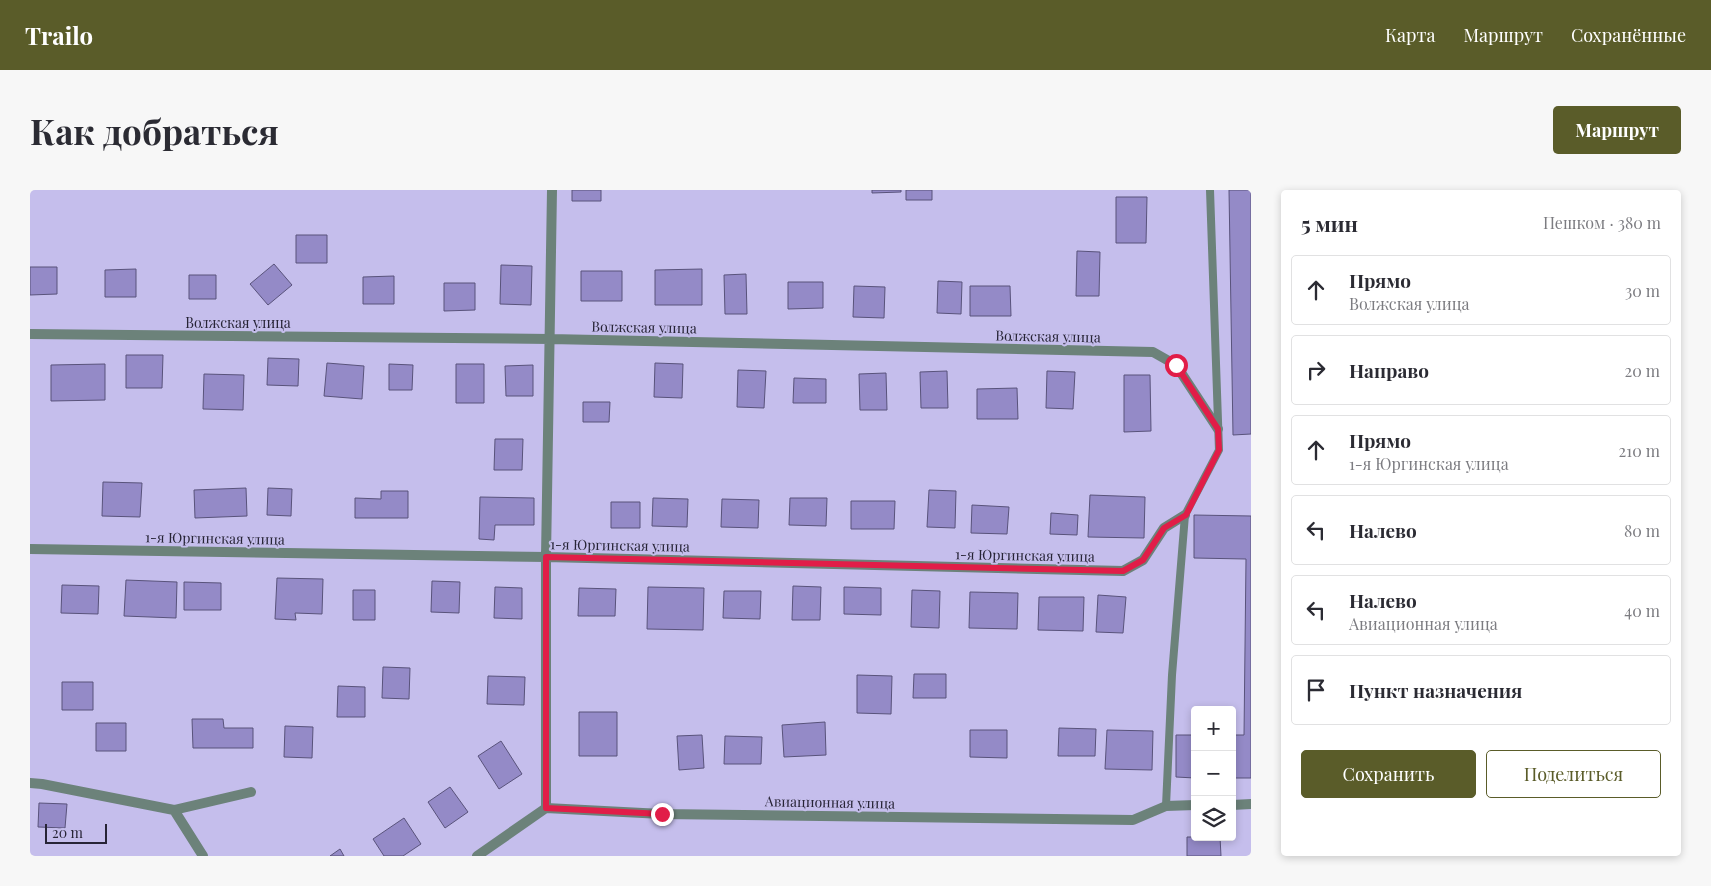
<!DOCTYPE html>
<html lang="ru">
<head>
<meta charset="utf-8">
<style>
  body { margin:0; font-family:"Playfair Display",serif; background:#f7f7f7; color:#2b2b33 }
  .controls { position:absolute; right:15px; bottom:15px; display:grid; overflow:hidden; border-radius:5px; box-shadow:0 2px 8px #0003 }
  .controls button { width:45px; height:45px; display:grid; place-items:center; padding:0; border:0; border-bottom:1px solid #e1e1e2; background:#fff; color:#2b2b33; font:25px sans-serif }
  .scale { position:absolute; left:15px; bottom:12px; width:62px; box-sizing:border-box; padding-left:5px; border:2px solid #272436; border-top:0; font-size:14px; line-height:18px; white-space:nowrap; color:#272436; -webkit-text-stroke:4px #c5beec; paint-order:stroke }
  .stop { position:absolute; width:15px; height:15px; margin:-11px; border:4px solid #e11d48; border-radius:50%; background:#fff }
  .stop.end { background:#e11d48; border-color:#fff; box-shadow:0 1px 5px #0008 }
  .list { margin:0; padding:0; list-style:none }
  h2 { display:flex; justify-content:space-between; align-items:center; height:65px; margin:0; padding:0 20px; font-size:21px }
  h2 small { font-size:16px; font-weight:400; color:#7c7c81 }
  .list li { display:grid; grid-template-columns:32px 1fr auto; gap:15px; align-items:center; box-sizing:border-box; height:70px; margin:0 10px 10px; padding:0 10px; border:1px solid #e1e1e2; border-radius:5px }
  .list b { display:block; font-size:19px; white-space:nowrap }
  .list p { margin:0; font-size:16px; white-space:nowrap; color:#7c7c81 }
  .list em { font-size:16px; font-style:normal; color:#7c7c81 }
  .actions { display:flex; gap:10px; padding:15px 20px }
  .actions a { flex:1; padding:11px 0; border:1px solid #5a5c29; border-radius:5px; text-align:center; font-size:18px; color:#5a5c29 }
  .actions .main { background:#5a5c29; color:#fff }
  .icon { flex:none; width:28px; height:28px; fill:none; stroke:currentColor; stroke-width:2; stroke-linecap:round; stroke-linejoin:round }
  .map { position:relative; flex:none; width:1221px; height:666px; overflow:hidden; border-radius:5px }
  header { display:flex; align-items:center; gap:30px; box-sizing:border-box; height:70px; padding:0 25px; background:#5a5c29; color:#fff }
  header strong { font-size:24px }
  nav { display:flex; gap:28px; margin-inline-start:auto; font-size:18px }
  .intro { display:flex; align-items:center; justify-content:space-between; box-sizing:border-box; height:120px; padding:0 30px }
  h1 { margin:0; font-size:35px }
  .button { padding:12px 22px; border-radius:5px; background:#5a5c29; color:#fff; font-size:18px; font-weight:700 }
  main { display:flex; gap:30px; padding:0 30px }
  aside { flex:1; background:#fff; border-radius:5px; box-shadow:0 2px 8px #0003 }
  .map>svg:first-child { display:block }
</style>
</head>
<body>
<header>
<strong>Trailo</strong>
<nav><a>Карта</a><a>Маршрут</a><a>Сохранённые</a></nav>
</header>
<div class="intro"><h1>Как добраться</h1><a class="button">Маршрут</a></div>
<main>
<div class="map">
<svg width="1221" height="666" viewBox="0 0 1221 666">
  <rect width="100%" height="100%" fill="#c5beec"/>
  <!-- building -->
  <path fill="#948ac7" stroke="#59537b" d="M542,0h29v11h-29z
    M842,0h29v2l-29,1z
    M876,0h26v10h-26z
    M1199,0h22v244l-18,1z
    M1086,7h31l-1,46h-30z
    M266,45h31v28h-31z
    M1047,61l23,1 -1,44h-23z
    M244,74l18,21 -24,20 -18,-21z
    M471,75l31,1 -1,39 -31,-1z
    M0,77h27v27l-27,1z
    M106,79v28h-31v-27z
    M672,79v36h-47v-35z
    M551,81h41v30h-41z
    M716,84l1,40h-22l-1,-39z
    M159,85h27v24h-27z
    M364,86v28h-31v-27z
    M908,91l24,1 -1,32 -24,-1z
    M758,92h35v26l-35,1z
    M414,93h31v27l-31,1z
    M824,96l31,1 -1,31 -31,-1z
    M940,96h40l1,30h-41z
    M96,165h37l-1,33h-36z
    M238,168l31,1 -1,27 -31,-1z
    M297,173l37,3 -2,33 -38,-3z
    M625,173l28,1 -1,34 -28,-1z
    M75,174v36l-54,1v-36z
    M359,174l24,1 -1,25h-23z
    M426,174h28v39h-28z
    M503,175v31h-27l-1,-30z
    M708,180l28,1 -2,37 -27,-1z
    M917,181l1,37h-27l-1,-36z
    M1017,181l28,1 -2,37 -27,-1z
    M856,183l1,37h-27l-1,-36z
    M174,184l40,1 -1,35 -40,-1z
    M1094,185h26l1,56 -27,1z
    M764,188l32,1v24h-33z
    M987,198l1,31h-41v-30z
    M553,212h27l-1,20h-26z
    M465,249h28l-1,31h-28z
    M73,292l39,1 -2,34 -38,-1z
    M216,298l1,28 -52,2 -1,-28z
    M238,298l24,1 -1,27 -24,-1z
    M899,300l27,1 -1,37 -28,-1z
    M351,301h27v27h-53v-20l26,1z
    M1060,305l55,2 -1,41 -56,-1z
    M450,307l54,1v27h-39l-1,15 -15,-1z
    M623,308l35,1 -1,28 -35,-1z
    M760,308h37l-1,28 -37,-1z
    M692,309l37,1 -1,28 -37,-1z
    M821,311h44l-1,28h-43z
    M581,312h29v26h-29z
    M942,315l37,2 -2,27 -36,-1z
    M1021,323l27,2 -1,20 -27,-1z
    M1164,325l57,1v262h-19v-43h12l2,-176 -52,-1z
    M247,388l46,1 -1,35 -27,-1 1,7 -21,-1z
    M96,390l51,2 -1,36 -52,-2z
    M402,391l28,1 -1,31 -28,-1z
    M154,392l37,1v27h-37z
    M32,395l37,1 -1,28 -37,-1z
    M763,396l28,1 -1,33h-28z
    M465,397l27,1v31l-28,-1z
    M618,397l56,1 -1,42 -56,-1z
    M814,397l37,1v27l-37,-1z
    M549,398l37,1 -1,27h-37z
    M323,400h22v30h-22z
    M882,400l28,1 -1,37 -28,-1z
    M694,401h37l-1,28 -37,-1z
    M940,402l48,1 -1,36 -48,-1z
    M1068,405l28,2 -3,36 -27,-1z
    M1009,407h45l-1,34 -45,-1z
    M353,477l27,1 -1,31 -27,-1z
    M884,484h32v24h-33z
    M827,485l35,1 -1,38 -34,-1z
    M458,486l37,1 -1,28 -37,-1z
    M32,492h31v28h-31z
    M308,496l27,1v30h-28z
    M549,522h38v44h-38z
    M162,529h31l1,9h29v20h-60z
    M795,532l1,33 -42,2 -2,-32z
    M66,533h30v28h-30z
    M255,536l28,1 -1,31 -28,-1z
    M1029,538l37,1 -1,27h-37z
    M940,540h37v28l-37,-1z
    M1077,540l46,1 -1,39 -47,-1z
    M672,545l2,33 -25,2 -2,-34z
    M1146,545h19v43l-19,-1z
    M695,546l37,1 -1,27h-37z
    M471,551l21,33 -23,15 -21,-33z
    M420,597l18,25 -23,16 -17,-26z
    M9,613l28,1 -2,24 -27,-1z
    M374,628l17,26 -18,12h-19l-11,-17z
    M1157,647h33l1,19h-34z
    M310,659l4,7h-14z"/>
  <g fill="none" stroke-linecap="round" stroke-linejoin="round">
    <!-- lane -->
    <path stroke="#6c827a" stroke-width="8" d="M1136,616l6,-131 13,-160 34,-65 -9,-260"/>
    <!-- street -->
    <path stroke="#6c827a" stroke-width="10" d="M0,144l520,5 603,13 23,13 42,64
      M0,359l516,8 577,14 20,-11 21,-32 21,-13
      M0,593l12,1 132,26 77,-18
      M1202,615l19,-1
      M516,618v-251l6,-367
      M144,620l29,46
      M447,666l69,-48 116,6 471,6 33,-14 29,-1"/>
  </g>
  <g fill="none" stroke-linecap="round" stroke-linejoin="round">
    <!-- route -->
    <path stroke="#e11d48" stroke-width="6" d="M632,624l-116,-6v-251l577,14 20,-11 21,-32 22,-13 33,-65 -1,-21 -42,-64"/>
  </g>
  <g text-anchor="middle" dominant-baseline="central" stroke-width="4" stroke-linejoin="round" paint-order="stroke">
    <!-- street labels -->
    <g font-size="14" fill="#272436" stroke="#c5beec">
      <text x="208" y="132">Волжская улица</text>
      <text transform="translate(614 137) rotate(1)">Волжская улица</text>
      <text transform="translate(1018 146) rotate(1)">Волжская улица</text>
      <text transform="translate(185 348) rotate(1)">1-я Юргинская улица</text>
      <text transform="translate(590 355) rotate(1)">1-я Юргинская улица</text>
      <text transform="translate(995 365) rotate(1)">1-я Юргинская улица</text>
      <text transform="translate(800 612) rotate(1)">Авиационная улица</text>
    </g>
  </g>
</svg>
<div class="controls">
<button>+</button>
<button>−</button>
<button><svg class="icon" aria-label="layers" viewBox="0 0 24 24"><path d="M12 4l9 5-9 5-9-5zM3 14l9 5 9-5"/></svg></button>
</div>
<div class="scale">20 m</div>
<div class="stop" style="left:1146px;top:175px"></div>
<div class="stop end" style="left:632px;top:624px"></div>
</div>
<aside>
<h2>5 мин<small>Пешком · 380 m</small></h2>
<ul class="list">
<li><svg class="icon" aria-label="ahead" viewBox="0 0 24 24"><path d="M12 20V5M6 11l6-6 6 6"/></svg><div><b>Прямо</b><p>Волжская улица</p></div><em>30 m</em></li>
<li><svg class="icon" aria-label="right" viewBox="0 0 24 24"><path d="M7 20v-9h11M14 6l5 5-5 5"/></svg><div><b>Направо</b></div><em>20 m</em></li>
<li><svg class="icon" aria-label="ahead" viewBox="0 0 24 24"><path d="M12 20V5M6 11l6-6 6 6"/></svg><div><b>Прямо</b><p>1-я Юргинская улица</p></div><em>210 m</em></li>
<li><svg class="icon" aria-label="left" viewBox="0 0 24 24"><path d="M17 20v-9H6M10 6l-5 5 5 5"/></svg><div><b>Налево</b></div><em>80 m</em></li>
<li><svg class="icon" aria-label="left" viewBox="0 0 24 24"><path d="M17 20v-9H6M10 6l-5 5 5 5"/></svg><div><b>Налево</b><p>Авиационная улица</p></div><em>40 m</em></li>
<li><svg class="icon" aria-label="arrive" viewBox="0 0 24 24"><path d="M6 21V4h12l-3 4 3 4H6"/></svg><div><b>Пункт назначения</b></div></li>
</ul>
<div class="actions"><a class="main">Сохранить</a><a>Поделиться</a></div>
</aside>
</main>
</body>
</html>
